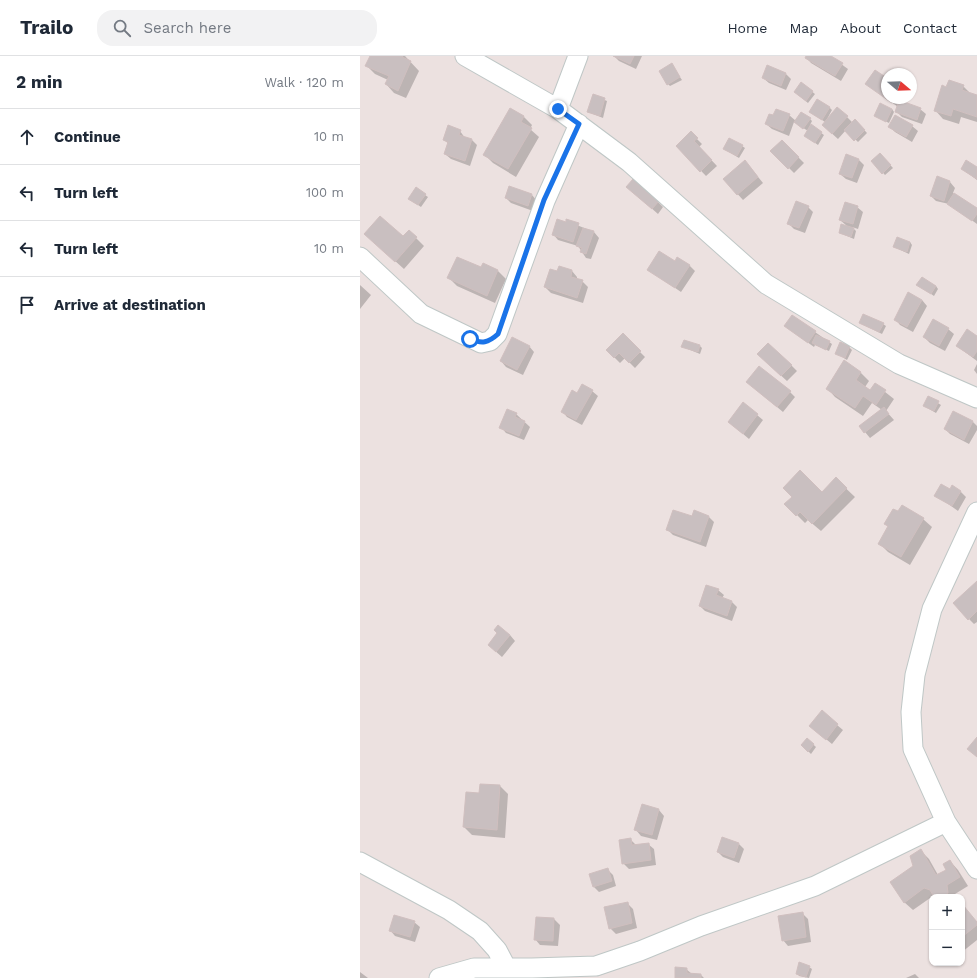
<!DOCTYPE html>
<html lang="en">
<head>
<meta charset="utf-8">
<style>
  body { margin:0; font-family:"Work Sans",sans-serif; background:#f2f2f3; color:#1f2937 }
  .controls { position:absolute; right:12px; bottom:12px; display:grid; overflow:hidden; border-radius:8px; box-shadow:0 1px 3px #0004 }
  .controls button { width:36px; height:36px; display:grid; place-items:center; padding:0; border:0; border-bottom:1px solid #e0e1e3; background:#fff; color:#1f2937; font:20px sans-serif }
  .compass { position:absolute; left:521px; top:12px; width:36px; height:36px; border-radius:50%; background:#fff; box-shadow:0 1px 3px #0004; rotate:109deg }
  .stop { position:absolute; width:12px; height:12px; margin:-9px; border:3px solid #1a73e8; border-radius:50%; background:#fff }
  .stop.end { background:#1a73e8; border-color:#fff; box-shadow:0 1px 4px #0008 }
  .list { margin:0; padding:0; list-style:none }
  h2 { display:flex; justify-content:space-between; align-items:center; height:52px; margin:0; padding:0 16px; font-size:17px }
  h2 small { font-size:13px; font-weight:400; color:#747a83 }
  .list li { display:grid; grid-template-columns:26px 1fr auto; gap:12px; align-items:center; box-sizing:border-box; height:56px; padding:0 16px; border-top:1px solid #e0e1e3 }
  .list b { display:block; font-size:15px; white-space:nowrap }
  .list em { font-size:13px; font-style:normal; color:#747a83 }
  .icon { flex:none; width:22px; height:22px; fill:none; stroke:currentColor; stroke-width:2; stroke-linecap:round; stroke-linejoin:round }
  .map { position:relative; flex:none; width:617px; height:922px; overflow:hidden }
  header { display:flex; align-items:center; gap:24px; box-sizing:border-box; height:56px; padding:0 20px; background:#fff; border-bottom:1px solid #e0e1e3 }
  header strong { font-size:19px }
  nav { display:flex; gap:22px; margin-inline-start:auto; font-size:14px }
  .search { width:280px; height:36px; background:#f2f2f3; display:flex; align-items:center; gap:10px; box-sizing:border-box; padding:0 14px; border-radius:16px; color:#747a83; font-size:15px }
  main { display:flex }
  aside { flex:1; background:#fff }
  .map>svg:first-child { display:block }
</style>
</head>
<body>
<header>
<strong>Trailo</strong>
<div class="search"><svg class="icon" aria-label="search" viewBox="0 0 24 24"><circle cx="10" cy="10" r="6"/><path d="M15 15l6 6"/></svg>Search here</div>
<nav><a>Home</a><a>Map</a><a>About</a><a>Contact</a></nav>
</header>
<main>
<aside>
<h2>2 min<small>Walk · 120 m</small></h2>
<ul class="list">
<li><svg class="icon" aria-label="ahead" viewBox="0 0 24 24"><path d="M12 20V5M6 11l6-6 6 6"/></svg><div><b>Continue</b></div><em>10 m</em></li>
<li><svg class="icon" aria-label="left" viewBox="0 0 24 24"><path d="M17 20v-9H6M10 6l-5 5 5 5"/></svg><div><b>Turn left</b></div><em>100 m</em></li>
<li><svg class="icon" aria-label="left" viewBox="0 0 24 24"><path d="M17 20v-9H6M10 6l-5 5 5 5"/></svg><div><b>Turn left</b></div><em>10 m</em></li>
<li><svg class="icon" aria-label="arrive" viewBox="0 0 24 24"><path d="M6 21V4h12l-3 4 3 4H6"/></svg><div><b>Arrive at destination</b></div></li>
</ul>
</aside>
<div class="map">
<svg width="617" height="922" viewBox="0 0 617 922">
  <rect width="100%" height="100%" fill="#ece1e0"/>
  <!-- shadow -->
  <path fill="#0003" d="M11,0h34l14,15 -13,27 -12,-5 -8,-9 2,-4 -13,-6 -9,-9z
    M254,0h28l-6,13 -17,-8z
    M447,0h23l18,13 -7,12 -30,-18 -5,-6z
    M312,9l10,15 -12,6 -2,-2z
    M425,17l6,6 -5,11 -17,-7 -6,-5z
    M527,23v19h18l-3,4 18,7 6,5 -4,10 -20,-7 -6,-6 2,-4 -31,-23z
    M441,27l14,11 -7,9 -11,-9z
    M603,30l8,8 6,2v26l-16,-5 -2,7 -16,-5 -8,-9 12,-22z
    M233,39l14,6 -4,17 -15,-6z
    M469,51l3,3 -6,11 21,-4 6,6 2,-3 12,13 -9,9 -12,-12 -8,9 -10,-9 -3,-8 -15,-10z
    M151,53l13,8 8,8 -2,4 9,8 -23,40 -23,-14 -8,-8z
    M532,53l2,3 -5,11 -14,-7z
    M429,59l7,6 14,-2 2,2 -2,4 14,10 -6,10 -10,-7v-7l-14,-9 -5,14 -17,-7 -6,-5 8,-7z
    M529,70h23l6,5 -6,11 -17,-10z
    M100,75l5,7 7,2 5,5 -7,21 -19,-7 -6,-5 4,-10 -5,-4z
    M331,77l11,11 -3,3 18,19 -11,10 -29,-30z
    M422,85l22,22 -10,10 -22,-22z
    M382,90l3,2 -6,10 -15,-9z
    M520,98l13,14 -8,7 -13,-14z
    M498,103l6,6 -7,18 -11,-4 -6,-5z
    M390,111l13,16 -20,17 -19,-21z
    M617,112v12l-15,-11z
    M577,122l13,4 5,6 -2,5 24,16v15l-28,-20 -13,-3 -5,-5z
    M273,136l25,10 5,5 -5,7z
    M65,139l3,2 -7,10 -9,-6z
    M172,139l5,6 -4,10 -22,-8 -5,-5z
    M448,151l5,5 -8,21 -11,-4 -6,-6z
    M497,151l6,5 -5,17 -6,-2 4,4 -2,8 -14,-6 7,-7 -7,-6z
    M207,165l27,11 5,6 -8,21 -5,-1 -8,-12 -20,-6 -5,-6z
    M43,182h13l8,8 -20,23 -30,-27z
    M550,186l2,3 -3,9 -15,-7z
    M315,206l14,3 6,6 -14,21 -32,-22z
    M123,208l15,7 8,8 -11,24 -38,-17 -8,-8 32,-9z
    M199,211l13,4 5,6v3l5,1 6,6 -5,16 -32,-10 -6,-6 13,-14z
    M0,229l11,10 -11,14z
    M558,229l18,1 2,3 -4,7z
    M562,244l5,6 -14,26 -13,-7 -5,-6z
    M500,267l23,1 3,2 -4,8z
    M425,270l30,6 17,12 -3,7 -14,-6 -1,2z
    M588,273l6,5 -9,17 -15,-8 -6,-6z
    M263,279l22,22 -10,11 -10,-10 -5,5 -13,-13z
    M617,281v24l-20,-15z
    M339,289l3,3 -2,6 -17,-7z
    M169,290l5,6 -11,23 -17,-8 -5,-6z
    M489,291l3,3 -5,10 -11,-7z
    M404,304l27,5 6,6 -10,10z
    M485,306l16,11 8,8 -4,6 6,4 4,-7 19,15 -8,12 8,9 -24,18 -5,-6 17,-22 -10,-7 -9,13 -28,-19 -8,-9z
    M617,308v10l-3,-4z
    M387,326l43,10 5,5 -12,15z
    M232,335l6,5 -16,29 -15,-8 -5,-6 15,-17z
    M568,341l13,8 -5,8 -12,-7z
    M594,356l19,10 4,4v4l-8,14 -19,-10 -5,-5z
    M156,358l14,13 -6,13 -18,-7 -5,-6z
    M397,359l6,5 -14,19 -20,-17z
    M476,423l19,18 -34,34 -13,-11 -3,3 -19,-19 7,-7 29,-4z
    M590,434l10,1 6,6 -8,14 -22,-16z
    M334,456l15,5 5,5 -8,25 -33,-12 -6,-6 25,-12z
    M563,463l9,8 -22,38 -22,-13 -8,-8 9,-17 -4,-3z
    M617,527v39l-3,2 -5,-5z
    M358,534l6,5 -2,3 10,4 5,5 -5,14 -27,-10 -5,-5z
    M150,579l5,6 -13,16 -8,-7z
    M477,669l6,5 -11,14 -22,-18z
    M447,683l9,8 -5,7 -9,-9z
    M121,729l19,1 8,8 -3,44 -33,-3 -8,-8 16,-33z
    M283,750l16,4 5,6 -7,24 -16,-4 -5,-6z
    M270,783l6,6 12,-1 6,5 2,16 -27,4 -6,-6z
    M379,788l5,5 -5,14 -16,-6 -5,-5z
    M561,795l8,8 9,16 9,-5 3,-9 8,9 10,16 -13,8 1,3 -23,-1 -20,14 -9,-8z
    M247,813l6,6 3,11 -17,6 -6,-6z
    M267,847l6,6 4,19 -21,6 -6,-6z
    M603,851l14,15v18l-15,12z
    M442,857l6,6 3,23 -23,4 -5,-6z
    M177,862l17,1 6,6 -2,21 -18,-1 -5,-6z
    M54,866l6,5 -5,15 -20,-6 -5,-6z
    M449,911l3,2 -3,9 -10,-2 -2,-3z
    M326,913l6,5 9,1 3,3h-28z
    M0,916l8,6h-8z
    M555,918l4,4h-13z"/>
  <!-- building -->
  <path fill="#c9bfc0" stroke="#d0bfbf" d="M10,0h33l-1,1 9,4 -13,30 -13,-7 4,-8 -24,-10z
    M253,0h21l-4,8z
    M446,0h25l12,7 -8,13 -30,-18z
    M312,7l8,14 -13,8 -8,-14z
    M407,9l19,8 -5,13 -19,-8z
    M515,14l12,8v20h9l-4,5 -27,-19z
    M589,24l15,5 -2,5 15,5v22l-24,-8 -2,7 -17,-5 8,-26 4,2z
    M441,26l12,9 -7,10 -12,-9z
    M233,38l12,4 -5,18 -13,-4z
    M457,43l13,8 -8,13 -13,-8z
    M539,44l22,8 -4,12 -22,-8z
    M520,47l12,6 -6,13 -12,-6z
    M477,51l11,9 -16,18 -10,-9z
    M150,52l14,8 -3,6 11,6 -24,41 -25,-14z
    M416,53l14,5 -7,17 -18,-7 4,-10 4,1z
    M441,56l10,6 -8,11 -9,-7z
    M535,59l18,10 -7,12 -18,-10z
    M495,63l10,11 -11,11 -10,-11z
    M451,68l11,8 -7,11 -11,-7z
    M88,69l13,5 -2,5 13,4 -7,22 -21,-7 4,-12 -5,-2z
    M331,75l7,7 -4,3 18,19 -12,12 -24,-26z
    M369,82l14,7 -6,11 -14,-7z
    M422,84l17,17 -11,12 -18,-18z
    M520,97l11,12 -9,9 -11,-13z
    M486,98l13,5 -7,19 -13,-4z
    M385,104l13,17 -21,18 -14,-16z
    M606,104l11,7v12l-16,-10z
    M577,120l13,5 -6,20 -14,-5z
    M273,123l26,22 -7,8 -26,-22z
    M149,130l23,8 -4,12 -23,-8z
    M56,131l10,7 -8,11 -10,-6z
    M594,137l23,15v6l-5,7 -25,-17z
    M436,145l13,5 -10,22 -12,-4z
    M485,146l13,4 -5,18 -14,-4z
    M20,160l23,20 6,-6 8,7 -22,25 -31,-28z
    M197,163l9,3v-3l13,4 -6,19 -21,-7z
    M481,168l13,4 -3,9 -12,-4z
    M223,172l11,3 -8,23 -6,-2 2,-4 -6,-2z
    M537,181l13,5 -3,10 -14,-5z
    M299,195l16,10 2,-4 13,8 -15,23 -28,-18z
    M97,201l24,10 2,-4 15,7 -11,26 -40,-18z
    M199,210l13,4 -1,7 12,3 -6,18 -33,-11 6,-18 7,2z
    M562,221l14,9 -5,8 -15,-9z
    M548,236l14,8 -15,27 -13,-7z
    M503,258l21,9 -5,9 -20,-9z
    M432,259l24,16 -8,12 -24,-17z
    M573,263l16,9 -10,18 -16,-9z
    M607,273l10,7v15l-4,6 -17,-11z
    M263,277l18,18 -12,12 -10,-10 -5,5 -8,-8z
    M456,279l14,6 -4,9 -14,-7z
    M152,281l18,9 -13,24 -17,-9z
    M324,284l16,5 -2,7 -17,-5z
    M480,286l10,4 -5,12 -10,-4z
    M408,287l24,22 -11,11 -24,-22z
    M484,304l17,12 -5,8 14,10 5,-7 11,7 -10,15 -13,-9 -8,12 -29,-19z
    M399,310l32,25 -14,16 -31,-25z
    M222,328l11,6 -17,30 -15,-8 11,-22 5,3z
    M568,340l11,5 -5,10 -11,-5z
    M383,346l15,12 -15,20 -15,-12z
    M524,351l5,7 -25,19 -5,-7z
    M147,353l10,4 -2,4 10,4 -6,15 -20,-8z
    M593,355l20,10 -9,19 -20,-11z
    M440,414l22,22 14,-15 11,11 -35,36 -12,-12 -4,4 -12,-12 8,-7 -9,-9z
    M581,428l9,5 2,-4 9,6 -9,15 -18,-10z
    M542,449l22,13 -23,39 -23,-13 10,-18 -4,-2 9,-15 5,2z
    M313,454l19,6 2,-6 15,6 -9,26 -34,-12z
    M617,525v30l-9,9 -15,-17z
    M346,529l13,4 -3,6 16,6 -5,15 -28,-10z
    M138,569l12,10 -14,17 -8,-7 9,-12 -3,-3z
    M462,654l16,14 -12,16 -17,-14z
    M617,681v20l-10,-8z
    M447,682l7,6 -6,8 -7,-7z
    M120,728l20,1 -3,45 -34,-3 3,-35 13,1z
    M282,748l17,5 -7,26 -18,-5z
    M362,781l17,6 -5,15 -17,-6z
    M271,782l1,7 17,-2 2,17 -29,4 -3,-24z
    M561,793l15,26 10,-5 -3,-6 7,-4 10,17 -13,8 1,8 -6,4h-8l-4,-7 -6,-2 -20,15 -14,-21 23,-16 -3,-10z
    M248,812l4,13 -19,6 -4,-13z
    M268,846l4,21 -23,6 -5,-22z
    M603,849l14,17v3l-15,12z
    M443,856l3,25 -24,4 -4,-25z
    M34,859l21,6 -5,16 -21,-6z
    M176,861l18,1 -1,23 -19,-1z
    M439,906l11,4 -4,11 -10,-3z
    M315,911l12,1v5l14,1v4h-26z"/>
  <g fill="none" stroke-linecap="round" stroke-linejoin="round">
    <defs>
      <path id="minor" d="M105,0l93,53 71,53 137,122 133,80 78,34
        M198,53l20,-53
        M0,201l61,57 60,29 9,-2 7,-7 48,-133 34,-77
        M586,766l31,47
        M0,806l89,48 31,21 17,19 9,17
        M79,922l35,-10h58l64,-2 44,-15 61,-25 114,-40 131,-64 -33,-73 -2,-37 4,-37 17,-66 45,-97"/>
    </defs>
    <!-- minor casing -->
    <use href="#minor" stroke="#bfc7c6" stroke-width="21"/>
    <!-- minor -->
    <use href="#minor" stroke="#fff" stroke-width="19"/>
  </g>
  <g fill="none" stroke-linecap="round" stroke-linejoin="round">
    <!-- route -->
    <path stroke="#1a73e8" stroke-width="5" d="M110,283c12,5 18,4 28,-5l46,-134 35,-76 -21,-15"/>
  </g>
</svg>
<div class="controls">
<button>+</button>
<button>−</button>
</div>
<svg class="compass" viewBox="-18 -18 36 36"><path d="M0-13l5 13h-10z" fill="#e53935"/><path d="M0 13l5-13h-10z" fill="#747a83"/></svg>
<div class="stop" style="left:110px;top:283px"></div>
<div class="stop end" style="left:198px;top:53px"></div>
</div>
</main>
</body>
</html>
